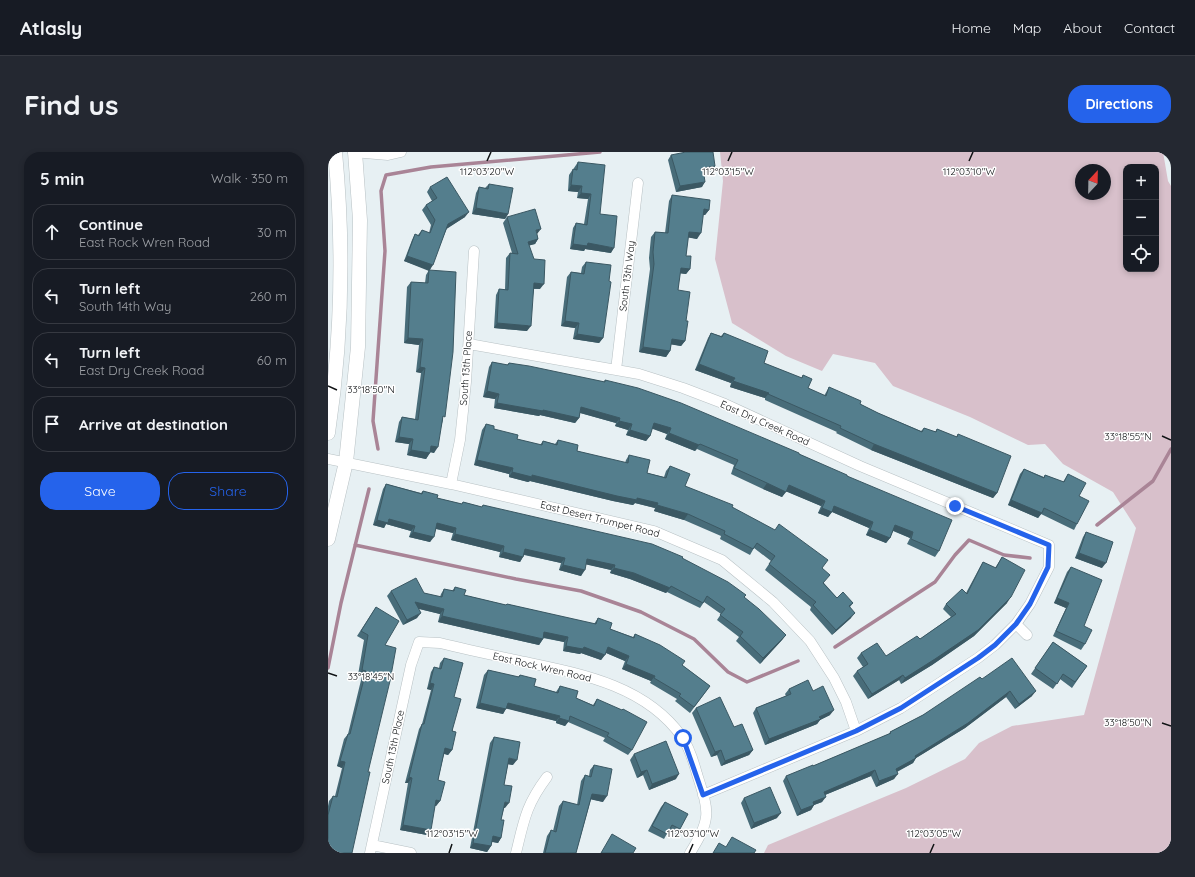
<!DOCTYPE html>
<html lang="en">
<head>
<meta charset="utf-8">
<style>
  body { margin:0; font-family:Quicksand,sans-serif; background:#242831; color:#f1f3f6 }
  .controls { position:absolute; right:12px; top:12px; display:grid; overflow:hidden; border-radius:8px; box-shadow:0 2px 6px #0003 }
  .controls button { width:36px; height:36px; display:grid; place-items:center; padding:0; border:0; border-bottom:1px solid #363941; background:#171b24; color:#f1f3f6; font:20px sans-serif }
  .compass { position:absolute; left:747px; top:12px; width:36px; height:36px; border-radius:50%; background:#171b24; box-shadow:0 2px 6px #0003; rotate:22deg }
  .stop { position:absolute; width:12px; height:12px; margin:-9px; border:3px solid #2563eb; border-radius:50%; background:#fff }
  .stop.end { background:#2563eb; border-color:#fff; box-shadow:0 1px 4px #0008 }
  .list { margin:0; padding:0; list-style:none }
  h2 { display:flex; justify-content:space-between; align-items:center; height:52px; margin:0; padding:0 16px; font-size:17px }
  h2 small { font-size:13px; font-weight:400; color:#9ea1a6 }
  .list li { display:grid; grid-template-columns:26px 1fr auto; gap:12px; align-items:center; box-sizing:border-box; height:56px; margin:0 8px 8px; padding:0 8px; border:1px solid #363941; border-radius:16px }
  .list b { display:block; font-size:15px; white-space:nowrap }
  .list p { margin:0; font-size:13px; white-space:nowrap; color:#9ea1a6 }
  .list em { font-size:13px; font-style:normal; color:#9ea1a6 }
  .actions { display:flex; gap:8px; padding:12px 16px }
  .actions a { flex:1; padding:9px 0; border:1px solid #2563eb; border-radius:16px; text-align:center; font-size:14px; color:#2563eb }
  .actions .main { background:#2563eb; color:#fff }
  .icon { flex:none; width:22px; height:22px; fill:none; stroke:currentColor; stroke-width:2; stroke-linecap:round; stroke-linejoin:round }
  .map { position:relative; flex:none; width:843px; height:701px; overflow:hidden; border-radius:16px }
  header { display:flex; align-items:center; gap:24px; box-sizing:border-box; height:56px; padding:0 20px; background:#171b24; border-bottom:1px solid #363941 }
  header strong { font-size:19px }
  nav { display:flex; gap:22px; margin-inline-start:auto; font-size:14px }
  .intro { display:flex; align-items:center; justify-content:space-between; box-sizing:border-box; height:96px; padding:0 24px }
  h1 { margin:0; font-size:28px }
  .button { padding:10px 18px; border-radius:16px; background:#2563eb; color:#fff; font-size:14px; font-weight:700 }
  main { display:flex; gap:24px; padding:0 24px }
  aside { flex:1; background:#171b24; border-radius:16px; box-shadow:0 2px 6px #0003 }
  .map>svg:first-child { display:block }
</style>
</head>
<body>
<header>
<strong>Atlasly</strong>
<nav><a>Home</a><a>Map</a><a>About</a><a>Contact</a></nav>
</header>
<div class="intro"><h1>Find us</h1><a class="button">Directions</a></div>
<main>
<aside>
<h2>5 min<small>Walk · 350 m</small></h2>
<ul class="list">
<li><svg class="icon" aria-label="ahead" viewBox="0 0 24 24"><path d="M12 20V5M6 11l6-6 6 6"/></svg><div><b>Continue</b><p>East Rock Wren Road</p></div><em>30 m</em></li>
<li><svg class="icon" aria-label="left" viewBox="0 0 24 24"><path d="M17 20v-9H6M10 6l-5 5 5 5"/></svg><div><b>Turn left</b><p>South 14th Way</p></div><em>260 m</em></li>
<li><svg class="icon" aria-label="left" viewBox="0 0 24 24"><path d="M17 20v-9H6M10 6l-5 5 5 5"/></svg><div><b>Turn left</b><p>East Dry Creek Road</p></div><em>60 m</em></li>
<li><svg class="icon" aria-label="arrive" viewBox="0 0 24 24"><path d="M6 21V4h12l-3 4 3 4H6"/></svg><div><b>Arrive at destination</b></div></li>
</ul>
<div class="actions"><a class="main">Save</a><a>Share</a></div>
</aside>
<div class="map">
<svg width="843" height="701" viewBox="0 0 843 701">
  <rect width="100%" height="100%" fill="#e7f0f3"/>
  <!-- green -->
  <path fill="#d8c0cb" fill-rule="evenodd" d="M392,0h443l5,29 3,5v667h-407l4,-8 138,-57 59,-29 14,-16 33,-17 72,-11 52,-187 -23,-36 -50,-28 -18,-20 -17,1 -58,-28 -77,-31 -18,-23 -42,-9 -11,17 -36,-15 -54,-33 -17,-64 8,-78zM798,15h30v102h-30zM753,18h24v24h-24z"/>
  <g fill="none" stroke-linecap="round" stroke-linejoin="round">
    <!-- stream -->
    <path stroke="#a98496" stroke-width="3.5" d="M50,297l-5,-28 12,-170 -4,-60 5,-16 45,-8 169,-15
      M769,373l56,-44 18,-32
      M27,393l161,34 65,12 60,21 53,27 34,33 19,10 51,-21
      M507,495l100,-65 20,-27 14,-15 35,15 26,3
      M0,516l13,-65 28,-114"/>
    <defs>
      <path id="street" d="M25,0l35,3 13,-3
        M141,192l170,30 44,14 42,16 135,62 189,79v22l-19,37 -14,20 -21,21 -17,13 -77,50 -45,23 -153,64
        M288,218l22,-187
        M0,307l123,25 203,47 68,29 51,42 37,39 24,37 12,24 10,29
        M123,332l9,-44 6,-58 8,-131
        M688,472l11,11
        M44,693l39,8
        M42,701l41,-188 8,-23 21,1c28,7 57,13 85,19 57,12 121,24 157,75 7,10 12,26 15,37 12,38 15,44 -7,79
        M188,701c8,-33 10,-48 31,-76"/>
      <path id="secondary" d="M0,281c14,-93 16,-187 7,-281
        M0,387l18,-77 12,-115 2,-127 -5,-68"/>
    </defs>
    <!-- street casing -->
    <use href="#street" stroke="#b8c1c4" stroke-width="11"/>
    <!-- secondary casing -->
    <use href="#secondary" stroke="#b8c1c4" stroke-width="15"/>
    <!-- street -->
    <use href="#street" stroke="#fff" stroke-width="10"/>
    <!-- secondary -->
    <use href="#secondary" stroke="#fff" stroke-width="14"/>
  </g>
  <!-- wall -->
  <path fill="#486c79" d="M343,3l44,11 -3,5 -8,2 -2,14 -26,5 -8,-32z
    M250,10l22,52 11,39 -26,-4 -1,2 -14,-2 3,-21 3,-5 8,1 4,-25 -11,-1 1,-6 -10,-1 1,-16 4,-6 1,1v-2z
    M161,32l19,30 -3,5 -33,-5 4,-21 3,-6 6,1z
    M102,35l35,30 -18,11 -17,42 13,150 -9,33 -4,-1 -4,7 -19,-4 2,-11 -14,-2 4,-20 3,-5 13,2 6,-46 -5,-1 3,-27 -15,-2 3,-56 4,-5 14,1 1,-8 3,-5 -25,-9 8,-21 3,-6 3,1 4,-5 7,3 2,-8 -9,-15 4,-5 6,-4 -5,-9z
    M344,43l37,15 -4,5h-2l-6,24 -9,-2 -2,19 4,13 -4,5 -6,-1 -2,17 8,31 -1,20 -4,5 -10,-2 -1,7 -4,6 -27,-5 11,-83 -1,-11 2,-21 4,-5 10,1 4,-32z
    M179,65l30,17 1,5 -3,5 -6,1 11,44h-6l-7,42 -33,-3 2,-33 3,-6 6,1 1,-32 4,-5h2l-9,-30z
    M258,110l23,19 -6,57 -4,5 -26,-4 2,-11 -14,-2 6,-49 4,-5 10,1 1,-6z
    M383,181l10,3 3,-3 40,30 37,15 2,-3 5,13 16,8 5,-9 31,17 18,9 43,18 3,-3 11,4 2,-3 19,8 2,-3 39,59 -4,5 -122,-48 -35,-17 1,-1 -72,-32v-2l-35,-11 1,-4 -36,-13 13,-32z
    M164,210l15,3 2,-2 95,19 1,-2 194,74 48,22 92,75 -4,6 -28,-13 3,-6 -17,-7 -3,7 -4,5 -20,-8 3,-7 -37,-16 -4,5 -10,-4 3,-7 -35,-15 -4,6 -19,-8 -32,-15 3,-9 -37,-16 -2,2 -30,-12 2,-5 -15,-6 -2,8 -4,5 -20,-6 2,-5 -13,-4 1,-3 -36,-10 -1,5 -4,5 -35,-8 -1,1 -45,-8 1,-9 -12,-2 6,-30z
    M158,272l8,5 23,10 23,6 3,-4 12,3 3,-4 19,11 48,12 1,-3 3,-5 18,18 17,4 2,-6 4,-5 15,20 47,21 90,62 2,14 13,15 16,5 -3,4 1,11 -19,17 -22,-25 1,-3 -46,-37 6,-9 -17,-13 -4,7 -30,-16 1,-3 -37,-16 -30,-9 1,-3 -20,-5 -2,2 -20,-4 -83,-20 -2,1 -19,-5v-3l-35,-9 8,-35z
    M696,317l20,8 1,-2 18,7 5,-8 11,22 -2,28 -3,6 -33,-16 -3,4 -30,-13 12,-31z
    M58,332l35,9 2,-2 14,7 25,6 1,-2 19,5 1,-2 199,53 62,39 42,38 -4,5 -22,24 -24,-23 3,-4 -22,-17 4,-6 -17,-12 -4,6 -33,-16 -1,1 -36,-14 -20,-6 1,-3 -25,-6 -5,12 -22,-6 2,-7 -37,-8 -4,7 -21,-5 1,-5 -49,-12 2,-7 -17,-4 -6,13 -21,-5 2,-6 -25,-7 -2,4 -11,-3 10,-36z
    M758,380l16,36 -27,-10 8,-21z
    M674,405l5,46 -33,33 -42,29 -31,19 -2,-4 -31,19 -15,-23 4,-5 6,-4 -6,-9 4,-5 25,3 34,-17 31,-22 -8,-8 3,-5 20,-11 14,-26 3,-5 12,6z
    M743,415l13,59 1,18 -4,6 -28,-14 13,-28 -12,-5 13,-31z
    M127,435l9,8 42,10 1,-1 87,20 4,-6 12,11 23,8 2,-3 47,31 28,21 -20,27 -15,-12 2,-2 -27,-16 1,-2 -29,-12 3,-8 -19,-8 -5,7 -20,-7 -1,1 -17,-3 1,-9 -21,-4v1l-4,6 -101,-23 2,-8 -21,-5 -2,9 -14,7 -16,-29 4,-5 33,2 16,4 1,-3 3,-5 8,2z
    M48,455l9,38 -57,208v-47l1,-5 4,-5h2l7,-28 -5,-2 7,-27 4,-5 14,-58 -4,-1 6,-35 -7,-4z
    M725,490l34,24 -15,22 -12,-9 -7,10 -22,-15z
    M116,506l10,39 -2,53 -4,5 -4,-1 -6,26 2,21 -4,5h-1l-8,29 -27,-5 8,-47h-3l14,-54 3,-5 9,-34 -4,-1 4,-17 3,-5 5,1 1,-5z
    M160,518l30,7 2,-2 14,11 22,6 4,-6 16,12 17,7 4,-6 35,51 -4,5 -25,-14 2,-3 -37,-16 -3,4 -9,-3v-2l-50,-13 -3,6 -27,-6 8,-33z
    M654,527l50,17 -17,13 -9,-12 -41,31 -49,30 -3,5 -16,9 -3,7 -18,8 -5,-11 -46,19 -3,7 -8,3 -3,5 -14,6 -14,-35 3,-5 27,-10 76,-32 1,-2 33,-17z
    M461,537l24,2 17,24 -10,5 -3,4 -52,21 -12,-32 3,-5 30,-12 -1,-2z
    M368,556l38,19 19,23 -4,5 -28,11 -4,-11 -6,2 -19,-44z
    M166,585l19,28 -5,-1 -4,21 1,23h-1l-3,12v18l-3,5 -6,-1 -1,4 -4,6 -17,-4 20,-105z
    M306,602l42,25 -27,11 -6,-15 -6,3 -7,-18z
    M266,613l9,37 -12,-3 -15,54h-33l4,-17 4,-6 2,1 6,-25 4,-5 14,4 4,-24 4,-6 4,1 1,-6z
    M416,646l33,20 -26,11 -10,-26z
    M337,650l15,27 -4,5 -7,-4 -5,9 -16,-8 13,-24z"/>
  <!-- shaded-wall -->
  <path fill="#3b5863" d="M387,14l-3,5 -13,3 4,-6z
    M377,30l-3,5 -26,5 4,-6z
    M243,33l11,1 -4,6 -10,-1z
    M253,41l10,1 -3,5 -11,-1z
    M148,56l32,6 -3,5 -33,-5z
    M376,57l5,1 -4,5h-5z
    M141,60l-4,5 -20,13 3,-6z
    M213,77l-4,5 -1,-4z
    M361,80l12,1 -4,6 -12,-2z
    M210,87l-3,5 -11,3 4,-5z
    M260,91l26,5 -3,5 -26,-4 -1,2 -14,-2 3,-5z
    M79,104l26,9 -4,6 -25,-10z
    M353,116l9,1 -4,5 -9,-1z
    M206,131l10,1 -4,5 -10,-1z
    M237,169l14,2 -4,5 -14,-2z
    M169,171l34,3 -4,5 -33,-3z
    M249,182l26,4 -4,5 -26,-4z
    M80,186l15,1 -4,6 -15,-2z
    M344,187l13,2 -4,5 -13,-2z
    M315,195l27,4 -4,6 -27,-5z
    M371,212l36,14 -4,5 -36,-13z
    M92,215l5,1 -4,5 -5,-1z
    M405,229l36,12 -4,5 -35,-11z
    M159,239l12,3 -4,5 -12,-2z
    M169,251l46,7 36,8 -4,5 -35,-8 -1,1 -45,-8z
    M253,255l39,11 -4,5 -39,-11z
    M291,269l13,3 -4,6 -13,-4z
    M326,271l17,5 -4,6 -17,-6z
    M302,278l20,6 -4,5 -20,-6z
    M341,281l30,12 -4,6 -30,-12z
    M71,285l14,2 -4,5 -14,-2z
    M546,292l123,49 -4,5 -122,-48z
    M103,294l7,1 -4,6 -7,-2z
    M83,298l19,3 -4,6 -19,-4z
    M149,308l36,8 -4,6 -35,-9z
    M184,320l20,3 105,23 21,5 -3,5 -20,-5 -2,2 -20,-4 -83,-20 -2,1 -19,-5z
    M439,331l19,9 -4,5 -19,-8z
    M461,333l36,16 -4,5 -36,-15z
    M683,348l31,13 -4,5 -30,-13z
    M329,353l31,9 -4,6 -30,-9z
    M506,354l39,16 -4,6 -39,-17z
    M494,356l10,4 -4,5 -10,-4z
    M61,367l26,7 -4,5 -25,-7 -2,4 -11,-3 4,-5z
    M109,371l19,5 -3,5 -20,-5z
    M567,373l18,7 -3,6 -18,-8z
    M542,378l20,8 -4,5 -20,-8z
    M85,380l21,5 -4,5 -21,-5z
    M127,382l49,12 -4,6 -49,-12z
    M197,397l40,9 -4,5 -39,-9z
    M175,400l20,5 -3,5 -21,-5z
    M751,401l27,10 -4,5 -27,-10z
    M259,407l28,6 -4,5 -27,-6z
    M235,413l22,5 -4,6 -22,-6z
    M286,416l20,5 36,15 -4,5 -36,-14 -20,-6z
    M683,445l-4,6 -33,33 -42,29 -31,19 4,-6z
    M729,446l12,5 -3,5 -12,-5z
    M87,450l29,7 -4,5 -28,-7z
    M93,461l-4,5 -14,7 4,-5z
    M527,461l-4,5 -19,17 4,-5z
    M114,464l101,23 -4,6 -101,-23z
    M216,480l24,5 -4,5 -23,-5z
    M458,483l-4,5 -22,24 3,-6z
    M238,494l18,1 21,8 -4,5 -20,-7 -1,1 -17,-3z
    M280,495l21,9 -4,5 -21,-9z
    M298,512l29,12 -4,5 -29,-12z
    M34,518l4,1 -4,5 -4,-1z
    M575,523l-4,5 -31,19 4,-5z
    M102,531l4,1 -3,6 -4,-1z
    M682,539l-4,6 -41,31 -49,30 -3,5 -21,11 4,-5z
    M708,539l-4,5 -17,13 4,-5z
    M152,551l26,6 -3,5 -27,-6z
    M180,551l52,13 -4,5 -52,-13z
    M506,558l-4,5 -10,5 -3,4 -52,21 4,-6z
    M231,566l10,3 -4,5 -9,-3z
    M117,596l7,2 -4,5 -6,-2z
    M393,598l-4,5 -6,2 4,-5z
    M425,598l-4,5 -28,11 4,-5z
    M181,606l8,2 -4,5 -7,-1z
    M12,609l5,1 -3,6 -5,-2z
    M319,618l-4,5 -6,3 4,-6z
    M547,618l-4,6 -51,21 4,-5z
    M351,622l-3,5 -27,11 3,-6z
    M570,622l-4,5 -18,8 3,-6z
    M81,625l3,1 -4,5h-3z
    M264,642l15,2 -4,6 -14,-3z
    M498,645l-4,5 -8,3 -3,5 -14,6 4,-6 12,-8z
    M108,648l4,1 -4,5 -3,-1z
    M177,650l4,1 -4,5 -3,-1z
    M453,661l-4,5 -26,11 3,-6z
    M75,673l28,5 -4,5 -27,-5z
    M165,684l8,2 -3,5 -9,-2z
    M145,691l18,3 -4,6 -17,-4z"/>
  <!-- building -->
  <path fill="#547e8d" stroke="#3b5863" d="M358,0h27l2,14 -12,2 2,14 -25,4 -9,-31z
    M250,10l27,3 -5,49 17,2 -3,32 -26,-5 -1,3 -14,-2 3,-21 11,2 4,-31 -10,-1 1,-7 -11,-1 2,-16 4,1z
    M119,25l22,35 -21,12 -15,41 -26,-9 8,-22 4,2 3,-6 8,3 5,-13 -9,-15 11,-7 -7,-11z
    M161,32l24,4 -5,26 -32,-6 3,-21 9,2z
    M344,43l38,5 -1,10 -5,-1 -3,24 -12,-1 -3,24h5l-1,13 -9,-1 -3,22 12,2 -4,29h2l-3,20 -13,-2 -2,12 -27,-4 11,-83 -1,-12 2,-20 13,1z
    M207,57l6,20 -5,1 2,9 -10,3 6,17 11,1 -1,24 -10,-1 -3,43 -34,-3 2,-34 9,1 2,-37 8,1 -11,-37z
    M258,110l25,3 -2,16 2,1 -8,56 -26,-4 2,-11 -14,-2 6,-49 13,2z
    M101,118l27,2 -3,80 -8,65 -2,-1 -5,31 -7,-1 -1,7 -19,-3 2,-11 -14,-2 3,-20 16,3 7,-52 -5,-1 3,-28 -15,-1 3,-56 17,1z
    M383,181l11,4 2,-4 44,18 -4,12 38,15 1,-3 9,4 -4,9 18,8 3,-9 32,14 -1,3 18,9 44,19 2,-4 12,4 1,-3 20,8 1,-3 53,22 -14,37 -123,-49 -34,-16 1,-2 -73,-32 1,-1 -36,-12 2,-3 -36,-14z
    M164,210l16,3 1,-2 20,3 76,16v-2l33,8 43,15 118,50v1l48,21v1l105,44 -13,31 -28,-12 2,-7 -18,-7 -5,13 -20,-8 3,-8 -39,-16 -2,6 -10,-4 3,-7 -36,-16 -3,7 -19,-9 -33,-15 4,-8 -38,-16 -1,1 -30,-12 2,-5 -17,-5 -4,13 -20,-6 2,-6 -13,-3 1,-3 -39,-11 -2,11 -36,-8v1l-46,-8 2,-9 -12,-3z
    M158,272l8,2v3l24,6 -1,4 25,6 1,-4 14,4 1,-5 20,5 -1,6 51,12 1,-8 21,5 -3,13 19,5 4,-12 20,8 -5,12 48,19 -1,2 43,23 4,-6 49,36 -6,8 8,7 -7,8 14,15 6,-6 10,11 -4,3 6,7 -19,17 -23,-25 3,-3 -47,-38 6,-8 -18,-13 -4,6 -29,-15 1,-3 -37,-17 -31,-9 1,-2 -21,-5v2l-20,-4 -85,-21v2l-20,-5 1,-4 -36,-8z
    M696,317l20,9 1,-3 19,7 4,-8 18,9 -7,13 10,5 -12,23 -33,-16 -2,5 -31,-13z
    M58,332l36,10 1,-3 15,4 -1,3 25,6 1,-2 19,5 1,-2 169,39 31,13 -1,1 46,24 18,13 -2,2 15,12 27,26 -23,23 -23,-22 3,-4 -23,-17 5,-6 -18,-13 -4,7 -32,-17 -1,2 -36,-15 -20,-5 1,-3 -28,-6 -2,11 -22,-5 2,-7 -40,-9 -2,8 -20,-5 1,-6 -49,-12 1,-6 -19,-5 -3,14 -21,-5 2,-6 -26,-7 -1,4 -11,-3z
    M758,380l27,10 -7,21 -27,-10z
    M674,405l23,13 -14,27 -33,33 -43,29 -30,19 -2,-3 -31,19 -15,-23 11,-7 -7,-11 16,-10 9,13 31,-20 3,3 36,-25 -10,-10 16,-15 5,5 16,-32 13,6z
    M743,415l31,13 -18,46 8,4 -7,14 -29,-13 13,-28 -12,-5z
    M88,426l8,15 18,4 2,-8 10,2 1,-4 11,3 -2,5 42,10 1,-1 89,20 2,-6 14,5 -2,6 24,9 1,-4 25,11 25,16 -3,4 28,21 -16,21 -15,-11 2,-2 -27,-16 1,-2 -29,-12 3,-8 -21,-9 -3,8 -21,-8 -1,2 -17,-3 2,-9 -24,-5 -1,7 -101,-23 2,-7 -29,-7 6,11 -14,7 -16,-29z
    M48,455l23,14 -14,24 11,3 -6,33 -22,91h2l-18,81h-24v-38l5,-19 4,1 8,-35 -5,-1 8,-27h2l16,-63 -4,-1 6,-35 -7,-4z
    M725,490l34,24 -12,16 -12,-8 -6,10 -22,-16z
    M116,506l19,5 -9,34 7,2 -9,32 4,1 -4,18 -7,-2 -7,32 7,2 -5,19 -4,-1 -5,30 -28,-5 9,-47 -3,-1 13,-53h2l10,-40 -4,-1 4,-16 7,2z
    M684,506l24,33 -17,13 -9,-13 -42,32 -53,33 1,2 -20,11 2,5 -19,7 -4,-11 -51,22 2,5 -13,5 1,3 -13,5 -15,-34 27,-11v1l78,-33 -1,-1 33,-17 57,-38 2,2z
    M160,518l31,7 1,-2 16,4 -2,7 24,7 2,-7 18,5 -2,7 18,8 3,-7 25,11 1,-1 24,13 -15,28 -25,-14 2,-3 -39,-17 -1,5 -10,-3 1,-2 -52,-13 -2,6 -26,-6z
    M480,528l5,11 10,-5 11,24 -15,7 2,2 -52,20 -13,-31 35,-14 -2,-5z
    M392,545l14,30 8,-3 11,26 -28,11 -4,-11 -6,2 -19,-44z
    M166,585l26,5 -3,18 -8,-2 -5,27 8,1 -3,17 -4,-1 -4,18h3l-3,18 -8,-2 -2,10 -18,-3z
    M338,589l13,33 -27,10 -5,-14 -6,2 -7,-18z
    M266,613l18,4 -5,27 -15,-2 -16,59h-31l6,-23 5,2 7,-31 16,4 6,-30 6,2z
    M442,635l11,26 -27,10 -10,-25z
    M337,650l23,12 -8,15 -8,-4 -5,9 -15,-8z
    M284,682l24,14 -3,5h-32z
    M404,685l24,13 -2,3h-41l6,-10 7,4z"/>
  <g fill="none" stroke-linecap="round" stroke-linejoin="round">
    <!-- route -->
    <path stroke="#2563eb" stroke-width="5" d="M355,586l20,57 153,-64 45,-23 77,-50 17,-13 21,-21 14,-20 18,-37 1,-22 -94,-39"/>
  </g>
  <!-- ticks -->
  <path fill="none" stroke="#0f1214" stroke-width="1.5" d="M159,9l4,-9M400,9l4,-9M641,9l4,-9M0,234l9,4M834,284l9,4M0,521l9,3M834,571l9,3M121,701l3,-9M361,701l4,-9M602,701l4,-9"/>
  <g text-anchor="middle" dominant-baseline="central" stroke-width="3" stroke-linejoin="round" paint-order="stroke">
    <!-- street labels -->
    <g font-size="10" fill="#0f1214" stroke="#fff">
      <text transform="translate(299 124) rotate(-83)">South 13th Way</text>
      <text transform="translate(138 216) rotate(-86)">South 13th Place</text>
      <text transform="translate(437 271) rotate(24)">East Dry Creek Road</text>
      <text transform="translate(272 367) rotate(14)">East Desert Trumpet Road</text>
      <text transform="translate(214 515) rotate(13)">East Rock Wren Road</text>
      <text transform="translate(65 595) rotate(-78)">South 13th Place</text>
    </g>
  </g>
  <g font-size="10" text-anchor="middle" fill="#0f1214" stroke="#fff" stroke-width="3" stroke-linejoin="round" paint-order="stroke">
    <text x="159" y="23">112°03'20"W</text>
    <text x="400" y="23">112°03'15"W</text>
    <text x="641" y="23">112°03'10"W</text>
    <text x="43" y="241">33°18'50"N</text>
    <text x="800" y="288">33°18'55"N</text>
    <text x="43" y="528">33°18'45"N</text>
    <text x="800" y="574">33°18'50"N</text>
    <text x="124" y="685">112°03'15"W</text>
    <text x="365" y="685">112°03'10"W</text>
    <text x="606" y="685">112°03'05"W</text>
  </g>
</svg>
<div class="controls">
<button>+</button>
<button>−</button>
<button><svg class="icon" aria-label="locate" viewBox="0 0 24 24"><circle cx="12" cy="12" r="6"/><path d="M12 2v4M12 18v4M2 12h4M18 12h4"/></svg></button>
</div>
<svg class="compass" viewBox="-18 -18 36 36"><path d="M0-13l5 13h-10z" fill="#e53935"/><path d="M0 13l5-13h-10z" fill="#9ea1a6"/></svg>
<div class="stop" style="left:355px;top:586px"></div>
<div class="stop end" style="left:627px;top:354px"></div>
</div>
</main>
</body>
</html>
